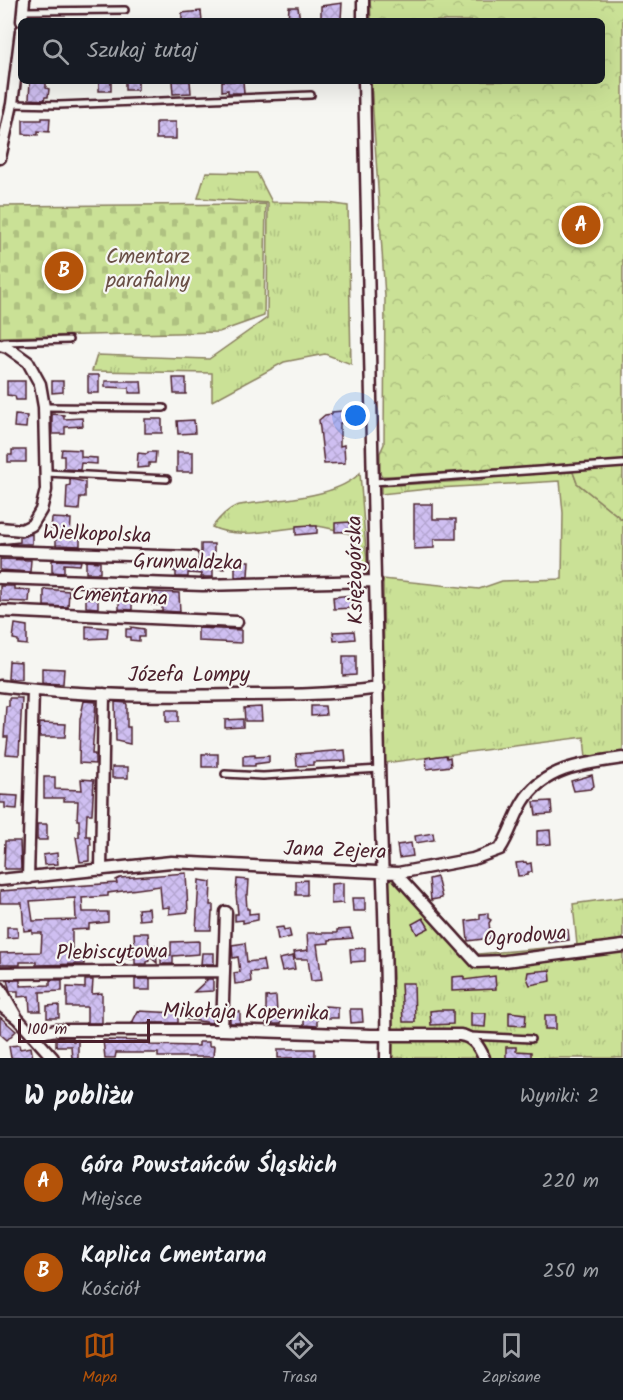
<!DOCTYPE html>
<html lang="pl">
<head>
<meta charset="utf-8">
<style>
  body { margin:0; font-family:Kalam,sans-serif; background:#20242c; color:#f1f3f6 }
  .scale { position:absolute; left:18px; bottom:15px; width:132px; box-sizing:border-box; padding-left:6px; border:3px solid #4a1f2b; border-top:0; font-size:16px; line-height:21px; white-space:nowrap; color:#4a1f2b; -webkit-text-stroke:4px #f6f6f2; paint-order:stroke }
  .you { position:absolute; left:356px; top:416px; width:21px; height:21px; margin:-15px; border:4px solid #fff; border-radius:50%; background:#1a73e8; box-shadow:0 0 0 9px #1a73e833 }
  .badge { display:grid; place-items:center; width:39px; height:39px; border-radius:50%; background:#b45309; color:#fff; font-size:20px; font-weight:700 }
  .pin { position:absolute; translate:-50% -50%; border:3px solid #fff; box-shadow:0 2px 6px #0006 }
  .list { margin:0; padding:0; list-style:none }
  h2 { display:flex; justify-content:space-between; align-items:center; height:78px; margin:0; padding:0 24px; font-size:26px }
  h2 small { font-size:20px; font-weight:400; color:#9ea1a6 }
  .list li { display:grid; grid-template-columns:39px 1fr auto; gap:18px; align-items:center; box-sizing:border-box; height:90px; padding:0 24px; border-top:2px solid #363941 }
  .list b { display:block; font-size:22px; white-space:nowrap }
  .list p { margin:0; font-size:20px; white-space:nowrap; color:#9ea1a6 }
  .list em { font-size:20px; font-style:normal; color:#9ea1a6 }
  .icon { flex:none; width:33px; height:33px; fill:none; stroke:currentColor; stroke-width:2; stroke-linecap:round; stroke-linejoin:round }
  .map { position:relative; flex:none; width:623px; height:1058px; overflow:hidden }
  .search { position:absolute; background:#171b24; box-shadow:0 6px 24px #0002; left:18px; right:18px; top:18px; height:66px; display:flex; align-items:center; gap:15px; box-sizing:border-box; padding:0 21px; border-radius:9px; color:#9ea1a6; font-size:22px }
  .sheet { height:258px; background:#171b24 }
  nav { display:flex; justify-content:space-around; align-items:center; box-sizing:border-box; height:84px; border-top:2px solid #363941; background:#171b24; font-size:16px; color:#9ea1a6 }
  nav a { display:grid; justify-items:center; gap:3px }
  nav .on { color:#b45309 }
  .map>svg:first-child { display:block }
</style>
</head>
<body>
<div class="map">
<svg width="623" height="1058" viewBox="0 0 623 1058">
  <defs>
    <pattern id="grass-tufts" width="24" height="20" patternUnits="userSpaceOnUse" patternTransform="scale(1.5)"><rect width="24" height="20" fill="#cae196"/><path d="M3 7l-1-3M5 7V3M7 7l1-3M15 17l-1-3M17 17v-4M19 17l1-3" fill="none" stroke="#afc181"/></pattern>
    <pattern id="forest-crowns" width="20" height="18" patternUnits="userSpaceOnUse" patternTransform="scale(1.5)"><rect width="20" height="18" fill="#cae196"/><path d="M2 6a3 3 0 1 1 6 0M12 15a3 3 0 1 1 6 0" fill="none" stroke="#afc181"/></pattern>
    <pattern id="cemetery-stones" width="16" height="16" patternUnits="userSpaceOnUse" patternTransform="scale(1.5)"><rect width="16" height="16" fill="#cae196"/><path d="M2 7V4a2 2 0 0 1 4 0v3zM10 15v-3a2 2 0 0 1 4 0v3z" fill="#afc181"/></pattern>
    <pattern id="building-cross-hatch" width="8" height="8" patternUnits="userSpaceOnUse" patternTransform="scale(1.5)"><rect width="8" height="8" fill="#cfbff1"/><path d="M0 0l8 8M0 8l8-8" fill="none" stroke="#b3a4cf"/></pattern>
  </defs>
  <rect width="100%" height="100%" fill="#f6f6f2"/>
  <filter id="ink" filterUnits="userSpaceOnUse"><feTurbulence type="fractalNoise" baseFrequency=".0167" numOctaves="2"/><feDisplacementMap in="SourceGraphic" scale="12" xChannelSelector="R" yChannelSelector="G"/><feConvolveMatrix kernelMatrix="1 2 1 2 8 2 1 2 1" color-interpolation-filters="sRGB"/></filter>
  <g filter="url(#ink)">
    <!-- grass -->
    <path fill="url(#grass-tufts)" stroke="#8a8060" stroke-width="1.5" d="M206,172l51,1 15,29 56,1 20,3 3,158 -26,-10 -41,8 -72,39v-28l-120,-2 5,-16 112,4 58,-41 1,-115 -70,-5z
      M573,472l4,11 46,37v234l-37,5 -2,-22 -199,26 -2,-184 96,10 23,-8 60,-2 1,-66 -3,-32 -122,7 -57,6v-8l100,-6 19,-4z
      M360,473l8,104 -18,-43c-11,-3 -25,-8 -36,-8 -31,1 -74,15 -102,1 7,-8 14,-17 24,-21 9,-3 19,-3 28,-4 29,-4 75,-7 96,-29z
      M406,875l72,79 99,-9 -4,-41 50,-7v161h-233v-79h3l-4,-97 1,-4z"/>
    <!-- forest -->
    <path fill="url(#forest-crowns)" stroke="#8a8060" stroke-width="1.5" d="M370,0h253v520l-46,-37 -7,-19 -178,12h-10l-2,-3v-20l4,-9 1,-147 -14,-216h231v-60h-231z"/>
    <!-- cemetery -->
    <path fill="url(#cemetery-stones)" stroke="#8a8060" stroke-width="1.5" d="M266,204l-2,112 -45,16 -219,5v-131z"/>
    <!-- building -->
    <path fill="url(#building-cross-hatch)" stroke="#4a1f2b" stroke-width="1.5" fill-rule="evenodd" d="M342,3l-1,16h-20v-13z
      M289,7h9l2,14h-12z
      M201,11l1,10h-20v-8z
      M30,81l16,2v5l3,1 -1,8h-3l-1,3 -15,-1z
      M99,81h12v10h-12z
      M125,81h13v9h-13z
      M172,81h18l1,12 -18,1z
      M222,81h21l1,12h-16v-3l-6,1z
      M42,118h8l-1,14 -11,-1v4l-15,-1v-14h19z
      M156,122h20v17h-20z
      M88,375h11v18h-11z
      M173,378h13v16h-12z
      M7,381h18v19h-9l-1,-4 -8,-1z
      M52,381h11v11l-11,1z
      M105,381h36l1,12h-13v-5l-24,-1z
      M342,411v12h-2v23l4,-1 1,18 -21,1 -5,-44 6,-5 7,-1v-2z
      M52,414l12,1v4l18,-1 1,8 -18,1v7h-13z
      M15,415l12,1 -1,12 -12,-1z
      M145,419h17v14h-17z
      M194,420l1,13 -17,1 -1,-13z
      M62,449l19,1v7l16,1v6l-16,-1 -1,7 -16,-1v-13h-3z
      M12,450h14v12h-18v-7h4z
      M148,452h8l-1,11h-6v4l-12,1 1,-15 9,1z
      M177,452h16v20h-16z
      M70,479l15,3v15h-5l-1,13 -13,-1 1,-23 3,-1z
      M414,504h19v15h23v20h-22v9l-20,1z
      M52,518l19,1 -1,19h10v8l-24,-1v-15l-5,-1z
      M350,522v2h6v7l-21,1v-9z
      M311,525v1h6v7l-21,2v-9z
      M32,534v10h-32l20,-2v-5z
      M201,544h13v16l10,1v8l-11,-1v9h-12l1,-3 -14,-1v4h-12v-5l-3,-1 1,-6h15l7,-1 5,-4z
      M0,559l31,1 -1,12 -30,-2z
      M52,560l29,1 -1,4 -16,-1v9l-12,-1z
      M86,561l14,1v11h-14z
      M238,561h11l-1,15 -13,1v-11h3z
      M0,586h14v3l16,1 -1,12 -29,-1z
      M44,589l25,2 -1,16 -24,-1z
      M153,592l26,1 1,19 -18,-1v-6h-10z
      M352,595l1,13 -19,1 -1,-12z
      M86,598l12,1v9l-12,-1z
      M119,599h13v11l-13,-1z
      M15,624l12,2v19l-9,-1v-4l-5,-1z
      M86,626l22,2 -1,10 -21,1z
      M131,627l13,2v8h-5v4l-9,-1v-3h-4v-8h5z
      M198,628l43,2v13l-43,-2z
      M354,631l1,8 -21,2 -1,-9z
      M343,656h13v19l-13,1z
      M9,661l12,1v17h-13z
      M42,668l22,1 -1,15 -21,-1z
      M9,698h13l-3,57 -13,-1 2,-17h-4l2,-31h3z
      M84,701l12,1 -4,52h3v10l-16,-1 1,-44z
      M115,702l11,1 1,2v22h3v17l-14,-3z
      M311,706h14l1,9 -15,1z
      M261,707l1,14h-17l-1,-13z
      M166,710h12v12h-12z
      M243,719v8l-18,1v-8z
      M40,723l26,1 -1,13h-26z
      M345,750l1,11 -33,1v3l-16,1 -1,-12z
      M202,754h16v13h-16z
      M255,755v2l14,-1v6l-14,2v2h-12v-10z
      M446,755l1,3 3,-1 1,9 -24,3 -1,-11z
      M112,767h16v11h-16z
      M592,775l2,11 -4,3 -16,2 -3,-10z
      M44,777h11v12l27,1 -1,-11 13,1 -2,34h-5l-1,22h4l1,9h-2v16l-9,1 -4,-25h3v-17h-2l1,-19h-14v-3h-20z
      M0,795l18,1 -1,13 -12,-1v-5h-5z
      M551,801l1,13 -16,1 -2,-13z
      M37,824h10v16h-10z
      M550,830l1,14 -14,1v-14z
      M433,833l1,7 -18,3 -1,-7z
      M5,841h15l1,28h-17z
      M411,843l2,13 -14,2 -2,-13z
      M57,853l1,11 -14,1 -1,-10z
      M526,862l1,2 4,-1 1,9h-4v3l-10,1 -2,-13z
      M186,873l2,39 -19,2v-7l-7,1 -2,-22 -52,7v3l-26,2 1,14h25v10l-19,2v5l-17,1v22h12v12l-48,1v-3h-16v3h-20v-12l41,-1 1,-19h-10v-3l-8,1 -2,-28h-22v-12l117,-8 -1,-3 4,-2zM75,898l1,22 -43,1 -3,-20z
      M437,877l5,21 -11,2 -2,-21z
      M237,879l12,1 -1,15h-2l1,14h2v5l9,-1v7l-15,3v-3l-8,1v-7h3l-2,-20z
      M199,880l12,2 -1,23h3v7h-1l-1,18h-15z
      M307,880v15h-11v-14z
      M343,883v20l-12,1v-20z
      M352,898h13v13h-12z
      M149,908l1,11 -11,1 -1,-11z
      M488,913v5l3,2 -2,3 2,15 -23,3 -2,-20 14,-2v-5z
      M423,918l6,10 -12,6 -5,-10z
      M7,927h10l1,10 -11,1z
      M283,927l1,3 5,-1 2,8 -13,3 -2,-12z
      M350,929l3,9 -24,2v3l-12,1 5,36 -11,1 -3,-22h-13l-1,-7 14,-2 -1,-17h30v-3z
      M561,929l7,1 1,10 -21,3 -2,-12z
      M134,933h14l1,13 7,-1 1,18 -8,-7v5l-2,1v2h-12v-6h-16v-7l16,-1z
      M199,941v13l-26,2v8h-12v-8l10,-1v-13z
      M245,943l2,19 16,-2 2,11 -15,1 1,10 -16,2 -1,-11 6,-1 -2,-15 -5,1 -1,-13z
      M365,948v13l-14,1 -1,-13z
      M202,953h12v11h-13z
      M293,956l2,13 -13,2 -3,-12z
      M550,970l1,11 -21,4 -3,-7 1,-6z
      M464,976v4l31,-4 1,13 -44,2v-14z
      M135,979h15v11h-15z
      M203,979h10v12l-19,1 14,-13z
      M7,980h13v6l30,-1v-5h12v11l-22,1 1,19h-11l-1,-15 -11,1v-6h-8z
      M85,980h8l-1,14 10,-1v30h-15v-16h-20v-20l18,1z
      M401,983h13l1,39h-12z
      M276,996l1,17h4v11h-15v-27z
      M59,1005v13h-12v-12z
      M325,1006l13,1v11h-13z
      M350,1009h12l1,13 -12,1z
      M438,1010h15v14l-22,1 -1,-14z
      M138,1011l40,2v10h-46z
      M185,1011h19v3h8v9l-27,-4z
      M230,1011l10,1v11h-10z
      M509,1012l17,2 -1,12 -16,-1z
      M304,1013l13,1v12l-13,-1z
      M471,1013h15l-1,14 -14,-1z
      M545,1015h11v14h-11z
      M0,1017l16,14 -9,9 -7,-6z
      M56,1038h17v3l5,-1v18h-6l-1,-12h-15z
      M103,1040l47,1v4l49,1v-4h10v4h5l-1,11h-55v-4h-42l-1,5h-10z
      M19,1045l1,4 11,-2 2,11h-22l-2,-12z
      M506,1047h10v4l15,1v6h-25z
      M278,1049h37v9h-37z"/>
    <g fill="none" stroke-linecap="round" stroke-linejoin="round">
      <defs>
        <path id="lane" d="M23,11l102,-1
          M13,104l46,1 252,-10
          M4,342l65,-2
          M44,407l120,1
          M46,473l121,6
          M374,482l249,-18
          M225,774l38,2 117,-7
          M470,1036l61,3"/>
        <path id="street" d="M363,0v21
          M22,21l2,-21
          M364,81c7,226 12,452 15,678 2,99 9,199 7,299
          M0,158l12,-54 9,-73
          M0,345l7,2 21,15 12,22 4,23 2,83 -5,20 -9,15 -10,5 -22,-2
          M0,551l193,6
          M0,578l203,7 173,-4
          M0,611l237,11
          M0,686c78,10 158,11 237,9 47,0 95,0 142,-7
          M101,870l3,-176
          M398,873l1,4 77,85 29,-1 118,-15
          M28,878l5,-188
          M0,880l171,-18 227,11 75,-14 27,-10c10,-15 14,-32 23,-47 21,-35 63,-39 100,-44
          M0,973l224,-2
          M0,988l16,28
          M0,1005l17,13 36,40
          M222,1030l4,-118
          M35,1037l5,-4 16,-3h166l149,5h89c13,2 19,11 24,23"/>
      </defs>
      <!-- lane casing -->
      <use href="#lane" stroke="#4a1f2b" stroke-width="10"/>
      <!-- street casing -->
      <use href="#street" stroke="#4a1f2b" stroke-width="15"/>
      <!-- lane -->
      <use href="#lane" stroke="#f6f6f2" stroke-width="5"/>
      <!-- street -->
      <use href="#street" stroke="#f6f6f2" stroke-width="10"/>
    </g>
  </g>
  <g text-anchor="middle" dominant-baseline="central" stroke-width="4.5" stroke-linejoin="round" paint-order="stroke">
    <!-- park labels -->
    <g font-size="21" fill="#6a5046" stroke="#f6f6f2">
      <text x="148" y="257">Cmentarz<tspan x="148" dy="24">parafialny</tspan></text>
    </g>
    <!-- street labels -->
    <g font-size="21" fill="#4a1f2b" stroke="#f6f6f2">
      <text transform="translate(97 535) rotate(2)">Wielkopolska</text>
      <text transform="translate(188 563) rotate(1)">Grunwaldzka</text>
      <text transform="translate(356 570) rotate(-91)">Księżogórska</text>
      <text transform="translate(120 597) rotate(3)">Cmentarna</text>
      <text x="189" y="675">Józefa Lompy</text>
      <text transform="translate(335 851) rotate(2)">Jana Zejera</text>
      <text transform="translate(525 937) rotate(-5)">Ogrodowa</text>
      <text transform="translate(112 953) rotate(-1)">Plebiscytowa</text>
      <text transform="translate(246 1013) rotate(1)">Mikołaja Kopernika</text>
    </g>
  </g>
</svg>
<div class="scale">100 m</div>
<div class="you"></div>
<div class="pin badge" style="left:581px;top:225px">A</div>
<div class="pin badge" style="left:64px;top:271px">B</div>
<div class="search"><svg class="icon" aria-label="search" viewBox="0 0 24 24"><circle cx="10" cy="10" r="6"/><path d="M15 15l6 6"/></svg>Szukaj tutaj</div>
</div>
<section class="sheet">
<h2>W pobliżu<small>Wyniki: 2</small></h2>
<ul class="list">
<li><span class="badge">A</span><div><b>Góra Powstańców Śląskich</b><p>Miejsce</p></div><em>220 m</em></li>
<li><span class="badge">B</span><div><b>Kaplica Cmentarna</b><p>Kościół</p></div><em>250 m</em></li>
</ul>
</section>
<nav>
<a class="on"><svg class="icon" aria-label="map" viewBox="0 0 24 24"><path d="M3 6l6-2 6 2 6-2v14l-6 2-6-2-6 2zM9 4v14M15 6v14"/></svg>Mapa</a>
<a><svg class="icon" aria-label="directions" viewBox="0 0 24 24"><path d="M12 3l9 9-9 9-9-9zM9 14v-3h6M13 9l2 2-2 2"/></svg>Trasa</a>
<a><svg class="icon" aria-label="saved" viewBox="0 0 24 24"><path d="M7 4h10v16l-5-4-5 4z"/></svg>Zapisane</a>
</nav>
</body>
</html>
